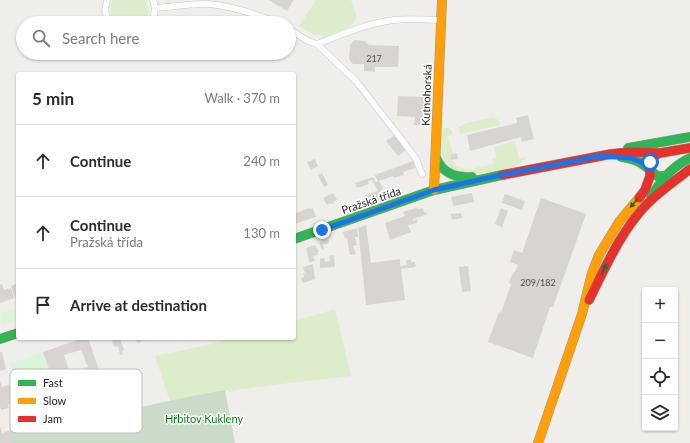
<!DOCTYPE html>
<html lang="en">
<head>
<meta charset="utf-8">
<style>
  body { margin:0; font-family:Lato,sans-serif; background:#f2f2f3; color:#2b2b33 }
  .controls { position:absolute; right:12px; bottom:12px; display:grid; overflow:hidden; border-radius:4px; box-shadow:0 1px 3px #0004 }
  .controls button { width:36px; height:36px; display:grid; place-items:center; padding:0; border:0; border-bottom:1px solid #e1e1e2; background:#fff; color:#2b2b33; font:20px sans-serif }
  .stop { position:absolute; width:12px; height:12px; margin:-9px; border:3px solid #1a73e8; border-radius:50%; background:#fff }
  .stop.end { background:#1a73e8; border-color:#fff; box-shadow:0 1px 4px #0008 }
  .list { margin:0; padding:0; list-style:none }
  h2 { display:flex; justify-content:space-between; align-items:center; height:52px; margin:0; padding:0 16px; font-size:17px }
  h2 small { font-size:13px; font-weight:400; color:#7c7c81 }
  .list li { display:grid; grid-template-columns:26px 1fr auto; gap:12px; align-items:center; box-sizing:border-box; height:72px; padding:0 16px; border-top:1px solid #e1e1e2 }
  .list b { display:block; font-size:15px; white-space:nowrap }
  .list p { margin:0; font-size:13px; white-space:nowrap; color:#7c7c81 }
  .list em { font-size:13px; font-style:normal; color:#7c7c81 }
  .icon { flex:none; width:22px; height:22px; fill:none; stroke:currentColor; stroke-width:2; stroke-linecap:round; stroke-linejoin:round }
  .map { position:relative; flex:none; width:690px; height:443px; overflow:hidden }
  .search { position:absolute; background:#fff; box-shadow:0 1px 3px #0004; left:16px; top:16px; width:280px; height:44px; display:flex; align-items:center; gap:10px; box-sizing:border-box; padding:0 14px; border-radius:22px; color:#7c7c81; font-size:15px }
  .panel { position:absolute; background:#fff; box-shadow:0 1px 3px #0004; left:16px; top:72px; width:280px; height:268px; border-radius:4px }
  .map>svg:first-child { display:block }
</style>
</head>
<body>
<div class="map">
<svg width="690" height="443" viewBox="0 0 690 443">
  <rect width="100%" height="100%" fill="#f0eeeb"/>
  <!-- grass -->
  <path fill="#ddeccb" d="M113,0h32l4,11 -5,12h-30c-5,-8 -5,-15 -1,-23z
    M316,0h35c2,5 4,10 5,15 1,13 -23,18 -33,22l-2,-3 -7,1 -15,-9z
    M492,117l7,3 1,5 -40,9 -1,-7 5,-3z
    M444,128h5l3,3v4l-4,1 5,18 -3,1 1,5h2l2,5 12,5 26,-6 -1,-5 4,-1 -2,-11 21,-6 4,18 10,-2c-6,2 -9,8 -15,10 -14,5 -56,12 -67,2 -3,-3 -6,-9 -6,-14 -1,-8 -2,-20 3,-27z
    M335,309l16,67 -111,13 -9,3 -6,-2 -55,11 -15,-45 57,-12 20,-6h62v-17z"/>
  <!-- cemetery -->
  <path fill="#cadbca" d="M225,390l10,53h-235v-5c75,-14 149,-35 225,-48z"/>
  <!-- park -->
  <path fill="#daf5da" d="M18,307v12l-16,6 -2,-11z
    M43,352l9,28h4l14,44 -39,7 -21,-68z"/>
  <!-- building -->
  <path fill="#d7d4d2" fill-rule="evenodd" d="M269,0h25l-7,11z
    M354,40l11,1 4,4 30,1 -1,21h-23v5l-11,-1v-7h-11l-4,-5 1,-14z
    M398,96l27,1 -1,28h-10l1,-8 -18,-1z
    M528,115l6,24 -12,3 -1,-5 -51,14 -3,-16 50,-12 -1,-5z
    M395,135l11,15 -8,6 -12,-15z
    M457,153l1,6 -7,1 -1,-5z
    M315,159l3,7 -7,4 -4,-8z
    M413,161l2,7 -12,4 1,3 -10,3 -1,-2 -14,5 4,7 -3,3 2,8 -16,4 -2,-7 14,-5 -6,-11 -4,1 1,3 -12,4 -2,-5 18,-6 3,5h2l-3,-7z
    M322,173l6,12 -4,2 -6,-12z
    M333,193l4,7 -4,2 1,1 -3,1v-1l-4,2 -4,-7z
    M472,193l2,9 -21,4 -2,-9z
    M505,194l20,7 -3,9 -20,-7z
    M541,198l45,16 -33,93h-3l-17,51 -45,-16 11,-30 2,1 10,-29 -2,-1 4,-11h2l3,-7 -8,-3 4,-12 8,3z
    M309,208v1l4,-1 3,9 -22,7v-10z
    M416,208l3,1 4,-1 1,4 4,2 -15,5v2l5,-2 -1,4 -9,2 3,7 -21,8 -5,-17 20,-7 -2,-4z
    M501,208l7,3 -6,16 -7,-3z
    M461,213l1,5 -10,2 -1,-6z
    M366,225l5,38 29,-4v7l7,-1 -1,-5h5v2h4l1,5 -15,2 4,31 -39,5 -8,-77z
    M357,228l1,9h-3l2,8 -4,1 3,8 -6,1 -3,-17h-2l-2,-6z
    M328,239l1,4 -6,2 1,4 -2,1 -3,-8z
    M315,245l4,7 -2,1 1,2 -5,1 2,5 -6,1 -3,-14z
    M334,255l1,12 -15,1v-9l4,-1 1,4 5,-1 -1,-5z
    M313,264l2,15 -12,4 -2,-5 3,-1 -1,-4h2l-2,-6z
    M468,266l3,25 -9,1 -3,-25z
    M18,283v14l-3,1 -4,-12z
    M2,284l2,6 7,-2 3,10 -14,5v-18z
    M83,338h5l12,35 -41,15 -3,-8h-3l-10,-28zM81,350l7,17 -18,6 -6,-18z
    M111,338h9l4,12 -2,1 1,3 -3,1 -2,-9 -4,1z
    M136,338h15l-14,5z
    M0,352h2l4,17 -6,2z
    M0,381l2,6 9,-3 6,18 -9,3 1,3 -8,2 -1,-4z
    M14,425h11l2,8 -16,3 1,7h-12v-17l2,7 9,-3 -1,-2 5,-1z"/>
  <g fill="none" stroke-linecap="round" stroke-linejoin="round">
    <defs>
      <path id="street" d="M107,0l-2,11 4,12
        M155,8c18,-1 36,-5 53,-4 24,2 48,10 70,19
        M152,23c3,-8 4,-15 1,-23
        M289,29l19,12 9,3c25,-9 50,-21 77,-24 15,-2 31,0 47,0
        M317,44l39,37 46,59 14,19 6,15"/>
      <path id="fast" d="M628,148l62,-11
        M621,157c17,2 24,8 36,19h9
        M436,158c7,16 20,20 36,19
        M651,197c10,-16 21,-31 39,-39
        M294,239l140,-49 68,-15
        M0,339l18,-6"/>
      <path id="slow" d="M434,190l8,-190
        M538,443l44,-129 10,-41 7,-18 20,-33 20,-24"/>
      <path id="jam" d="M502,175l109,-21 19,-2 30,1
        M639,198l6,-8 5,-14v-14l4,-6 6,-3 30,-5
        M589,300c17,-34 32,-69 58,-96 13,-13 29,-24 43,-35"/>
    </defs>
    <!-- street casing -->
    <use href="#street" stroke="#c9c8c7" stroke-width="7"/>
    <!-- fast casing -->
    <use href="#fast" stroke="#999a82" stroke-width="10"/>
    <!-- slow casing -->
    <use href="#slow" stroke="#999a82" stroke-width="10"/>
    <!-- jam casing -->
    <use href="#jam" stroke="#999a82" stroke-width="10"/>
    <!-- street -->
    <use href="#street" stroke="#fdfcfc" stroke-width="6"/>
    <!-- fast -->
    <use href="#fast" stroke="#30b455" stroke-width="9"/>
    <!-- slow -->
    <use href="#slow" stroke="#ff9f0a" stroke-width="9"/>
    <!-- jam -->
    <use href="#jam" stroke="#e5322d" stroke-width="9"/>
  </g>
  <!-- one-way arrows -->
  <defs><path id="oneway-solid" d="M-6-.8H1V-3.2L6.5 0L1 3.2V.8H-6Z"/></defs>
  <g fill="#286439">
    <use href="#oneway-solid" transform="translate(634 203) rotate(131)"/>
    <use href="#oneway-solid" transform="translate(604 269) rotate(-63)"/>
  </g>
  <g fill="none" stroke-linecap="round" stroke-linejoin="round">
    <!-- route -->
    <path stroke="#1a73e8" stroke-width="5" d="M322,230l112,-40 62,-14 104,-20 31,2 12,5 8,6 -1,-7"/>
  </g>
  <g text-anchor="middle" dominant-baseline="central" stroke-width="3" stroke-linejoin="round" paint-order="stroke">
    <!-- number labels -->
    <g font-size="9" fill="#4f4e4e">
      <text x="374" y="58">217</text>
      <text x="538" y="282">209/182</text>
    </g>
    <!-- street labels -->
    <g font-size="11" fill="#222" stroke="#fff">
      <text transform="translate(426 95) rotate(-88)">Kutnohorská</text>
      <text transform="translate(371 200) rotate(-19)">Pražská třída</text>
    </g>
    <!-- park labels -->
    <g font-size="11" fill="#0c8416" stroke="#fff">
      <text x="204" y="418">Hřbitov Kukleny</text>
    </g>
  </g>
  <!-- legend -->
  <rect x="10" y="369" width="132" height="64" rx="6" fill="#fff" stroke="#bdbdbd" stroke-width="1"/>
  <rect x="18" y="380" width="18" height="6" fill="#30b455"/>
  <rect x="18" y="398" width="18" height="6" fill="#ff9f0a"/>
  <rect x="18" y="416" width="18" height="6" fill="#e5322d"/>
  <g font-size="11" fill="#222">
    <text x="43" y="387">Fast</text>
    <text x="43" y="405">Slow</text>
    <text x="43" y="423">Jam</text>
  </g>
</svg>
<div class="controls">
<button>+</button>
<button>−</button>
<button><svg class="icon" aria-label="locate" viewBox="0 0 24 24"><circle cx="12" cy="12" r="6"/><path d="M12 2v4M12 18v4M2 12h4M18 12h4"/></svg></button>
<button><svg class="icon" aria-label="layers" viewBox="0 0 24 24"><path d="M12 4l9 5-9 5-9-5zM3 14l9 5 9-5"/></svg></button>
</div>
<div class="stop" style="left:650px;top:162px"></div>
<div class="stop end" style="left:322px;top:230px"></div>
<div class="search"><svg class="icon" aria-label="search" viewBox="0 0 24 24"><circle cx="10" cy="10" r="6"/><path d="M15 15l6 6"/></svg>Search here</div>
<section class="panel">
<h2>5 min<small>Walk · 370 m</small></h2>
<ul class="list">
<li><svg class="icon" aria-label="ahead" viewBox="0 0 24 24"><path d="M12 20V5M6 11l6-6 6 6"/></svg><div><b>Continue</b></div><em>240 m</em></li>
<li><svg class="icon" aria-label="ahead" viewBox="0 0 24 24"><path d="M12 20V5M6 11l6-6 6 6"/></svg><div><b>Continue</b><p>Pražská třída</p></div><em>130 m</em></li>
<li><svg class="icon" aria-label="arrive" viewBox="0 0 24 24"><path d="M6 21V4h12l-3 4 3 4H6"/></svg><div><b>Arrive at destination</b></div></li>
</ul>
</section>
</div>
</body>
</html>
